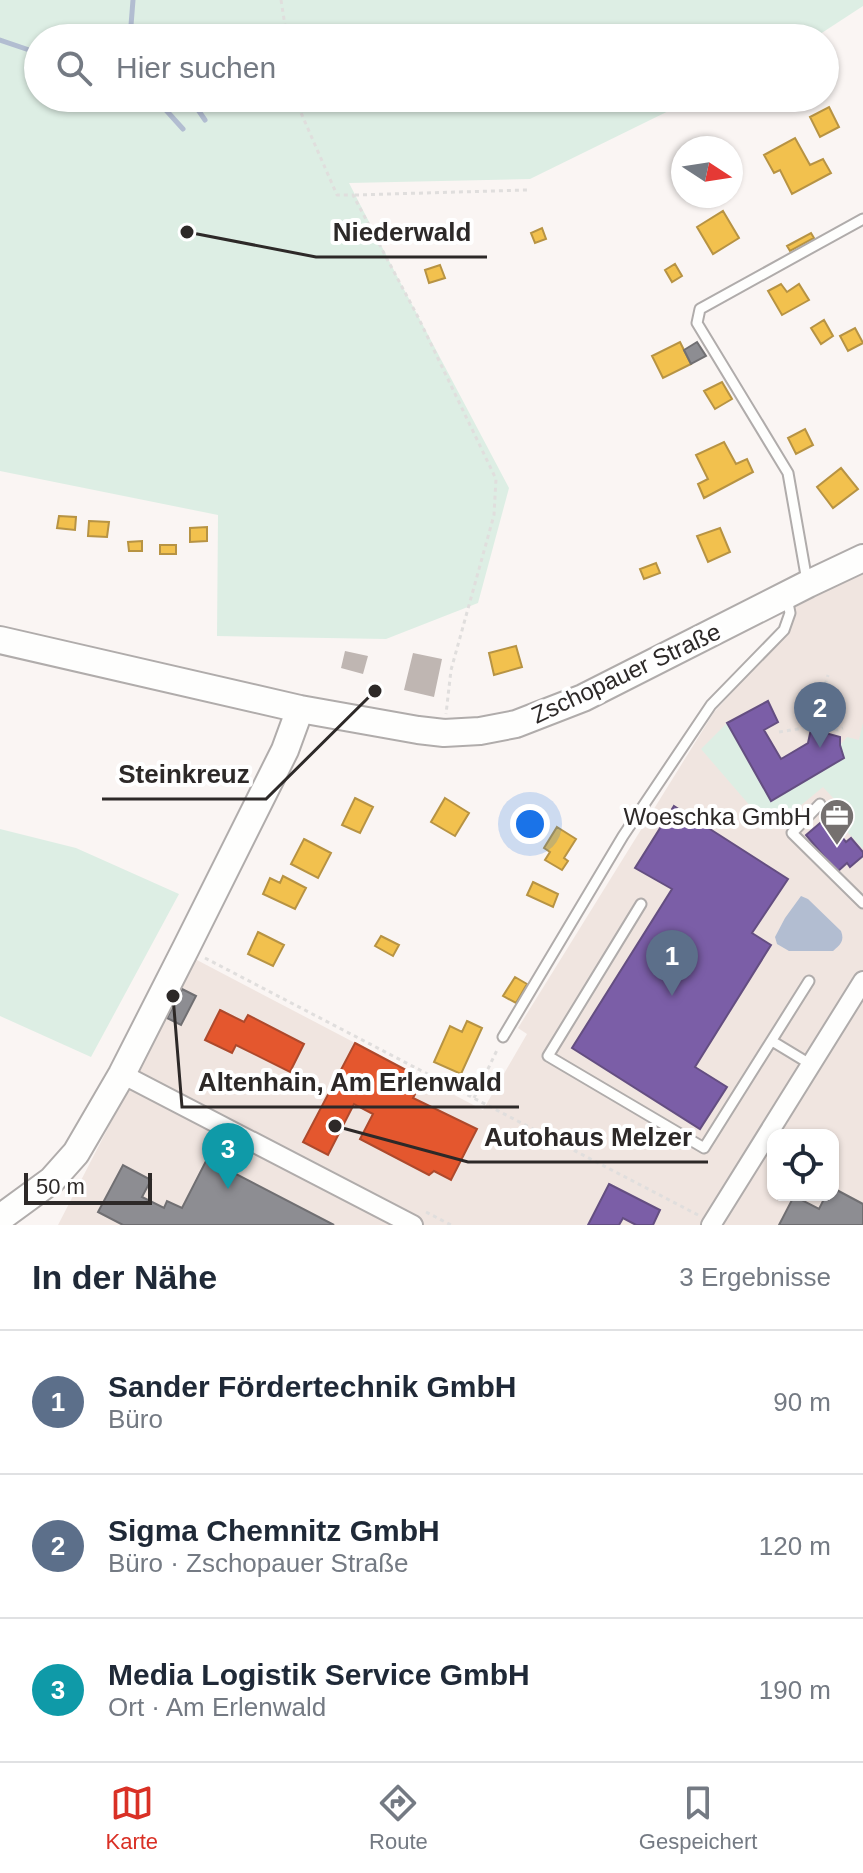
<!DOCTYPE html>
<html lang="de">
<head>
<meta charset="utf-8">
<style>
  body { margin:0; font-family:Arial,sans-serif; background:#f2f2f3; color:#1f2937 }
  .controls { position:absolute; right:24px; bottom:24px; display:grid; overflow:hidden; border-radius:16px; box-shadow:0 2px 6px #0004 }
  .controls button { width:72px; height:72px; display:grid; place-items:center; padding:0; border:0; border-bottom:2px solid #e0e1e3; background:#fff; color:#1f2937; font:40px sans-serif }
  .compass { position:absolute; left:671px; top:136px; width:72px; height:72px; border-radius:50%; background:#fff; box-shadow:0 2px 6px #0004; rotate:102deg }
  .scale { position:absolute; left:24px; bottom:20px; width:128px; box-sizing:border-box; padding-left:8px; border:4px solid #2d2928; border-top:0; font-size:22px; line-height:28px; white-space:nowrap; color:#2d2928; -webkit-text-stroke:6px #fff; paint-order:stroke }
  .you { position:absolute; left:530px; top:824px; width:28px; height:28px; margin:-20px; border:6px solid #fff; border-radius:50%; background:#1a73e8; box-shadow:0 0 0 12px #1a73e833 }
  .badge { display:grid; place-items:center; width:52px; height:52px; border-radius:50%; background:#d93025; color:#fff; font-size:26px; font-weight:700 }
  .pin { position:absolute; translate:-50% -66px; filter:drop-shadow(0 2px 4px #0008) }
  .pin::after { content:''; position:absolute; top:42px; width:28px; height:24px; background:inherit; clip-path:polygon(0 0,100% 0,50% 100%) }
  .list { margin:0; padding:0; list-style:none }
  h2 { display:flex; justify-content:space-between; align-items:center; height:104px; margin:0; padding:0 32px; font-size:34px }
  h2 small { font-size:26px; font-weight:400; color:#747a83 }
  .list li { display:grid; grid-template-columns:52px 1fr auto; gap:24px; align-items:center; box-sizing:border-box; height:144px; padding:0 32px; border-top:2px solid #e0e1e3 }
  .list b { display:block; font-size:30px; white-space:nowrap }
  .list p { margin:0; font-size:26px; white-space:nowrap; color:#747a83 }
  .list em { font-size:26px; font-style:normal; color:#747a83 }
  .icon { flex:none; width:44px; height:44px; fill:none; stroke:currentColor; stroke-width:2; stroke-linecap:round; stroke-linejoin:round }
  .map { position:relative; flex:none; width:863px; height:1225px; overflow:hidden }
  .search { position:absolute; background:#fff; box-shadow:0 2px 6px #0004; left:24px; right:24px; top:24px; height:88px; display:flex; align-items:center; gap:20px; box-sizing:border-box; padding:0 28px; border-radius:44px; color:#747a83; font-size:30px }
  .sheet { height:536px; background:#fff }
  nav { display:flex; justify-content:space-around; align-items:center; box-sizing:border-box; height:112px; border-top:2px solid #e0e1e3; background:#fff; font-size:22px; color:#747a83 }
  nav a { display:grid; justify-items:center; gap:4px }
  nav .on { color:#d93025 }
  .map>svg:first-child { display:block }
</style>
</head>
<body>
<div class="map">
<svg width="863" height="1225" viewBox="0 0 863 1225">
  <rect width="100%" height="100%" fill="#faf5f3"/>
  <!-- built -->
  <path fill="#f0e5e0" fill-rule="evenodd" d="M863,571v654h-805l137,-266 288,151 44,-76 -9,-6 196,-316 72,-78 10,-32zM773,1135h60v60h-60z"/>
  <!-- green -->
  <path fill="#ddeee4" d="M0,0h863v6l-49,32h-776v60h657l-165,81 -181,4 50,97 110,208 -31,115 -92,36 -169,-3 1,-121 -218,-44z
    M727,723l44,78 73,-43 -4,-13 7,-8 12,3 4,-17v126l-23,-25 8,-10 -25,-27 -52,43 -70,-81z
    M0,829l76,19 103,46 -88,163 -91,-41z"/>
  <!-- water -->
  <path fill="#b2bdd1" d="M801,896l7,3 33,32c4,10 -1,14 -8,20h-44l-12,-7 -2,-7 10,-19z"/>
  <!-- homes -->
  <path fill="#f2c14e" stroke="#b79343" stroke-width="2" d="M829,107l10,20 -19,10 -10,-20z
    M795,138l15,27 13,-6 8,14 -39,21 -12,-24 -6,3 -10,-18z
    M723,211l16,27 -26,16 -16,-27z
    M542,228l4,11 -11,4 -4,-10z
    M811,233l3,5 -24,13 -3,-5z
    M675,264l7,12 -10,6 -7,-12z
    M440,265l5,13 -16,5 -4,-13z
    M781,284l6,8 12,-8 10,16 -27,15 -14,-24z
    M824,320l9,16 -12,8 -10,-16z
    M855,328l8,15 -15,8 -8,-15z
    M680,342l11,22 -28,14 -11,-22z
    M722,382l10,17 -17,10 -11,-18z
    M805,429l8,16 -17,9 -8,-16z
    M724,442l12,22 11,-5 6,13 -49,26 -6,-14 10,-5 -12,-24z
    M841,468l17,21 -25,19 -16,-21z
    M59,516l17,1 -1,13 -18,-2z
    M89,521l20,1 -2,15 -19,-1z
    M207,527v14l-17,1v-14z
    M720,528l10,24 -22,10 -11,-26z
    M142,541v10h-13l-1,-9z
    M160,545h16v9h-16z
    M656,563l4,10 -16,6 -4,-10z
    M516,646l6,21 -28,8 -5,-22z
    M355,798l18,9 -13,26 -18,-8z
    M445,798l24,15 -14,23 -24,-14z
    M557,827l19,12 -12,19 4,3 -6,9 -17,-10 5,-8 -6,-4z
    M304,839l27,14 -13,25 -27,-14z
    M283,876l23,12 -11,21 -32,-15 7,-16 10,5z
    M533,882l25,12 -5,13 -26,-12z
    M258,932l26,13 -11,21 -25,-12z
    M381,936l18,9 -6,11 -18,-10z
    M515,977l12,7 -11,19 -13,-7z
    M467,1021l15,7 -21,46 -27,-12 16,-36 12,6z"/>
  <!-- shops -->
  <path fill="#e4572e" stroke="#ad492c" stroke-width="2" d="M220,1010l24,12 4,-7 56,29 -14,28 -54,-27 -4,8 -27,-13z
    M355,1043l68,36 -10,19 64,31 -26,51 -17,-9 -5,4 -69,-36 13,-25 -19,-10 -26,51 -25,-13z"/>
  <!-- offices -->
  <path fill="#7b5ea7" stroke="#644e81" stroke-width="2" d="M768,701l10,21 -14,8 17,29 27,-16 3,-14 29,8v8l4,13 -73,43 -44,-78z
    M674,806l114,73 -36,54 19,12 -76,122 32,20 -27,42 -128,-81 100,-159 -37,-21z
    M826,818l20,24 5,-4 12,14v4l-13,11 -3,-4 -10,9 -31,-37z
    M609,1184l51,26 -7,15h-17l-13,-7 -4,7h-31z"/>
  <!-- industry -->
  <path fill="#8d8d92" stroke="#706f72" stroke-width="2" d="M697,342l9,14 -15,8 -7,-14z
    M182,989l14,7 -15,29 -14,-7z
    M207,1159l127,66h-211l-25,-13 25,-47 28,15 -9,17 22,11 3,-7 15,7z
    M833,1188l30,16v21h-84l15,-29 25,13 7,-14h7z"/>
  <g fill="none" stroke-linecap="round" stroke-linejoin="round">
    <!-- stream -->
    <path stroke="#b2bdd1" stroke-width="5" d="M130,38l3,-38
      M0,40l38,13
      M155,98l28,31
      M190,98l15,22"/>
  </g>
  <!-- building -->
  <path fill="#bfb6b2" d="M345,651l23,5 -5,18 -22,-6z
    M413,653l29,6 -8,38 -30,-7z"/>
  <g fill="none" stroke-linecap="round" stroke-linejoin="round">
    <defs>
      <path id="lane" d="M807,581l-19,-108 -91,-150 3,-14 163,-90
        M820,804l-28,29 71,70
        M641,904l-93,152 156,92 105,-167
        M503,1037l120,-201 88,-131 73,-75 6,-17 -3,-15
        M772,1041l38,23"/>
      <path id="street" d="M122,1074l291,151
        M711,1225l152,-244"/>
      <path id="secondary" d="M0,640l300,69 118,21 26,3 36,-2 36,-7 67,-26 225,-114 55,-26
        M0,1218l52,-38 24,-27 46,-79 64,-126 99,-198 15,-41"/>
    </defs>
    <!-- lane casing -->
    <use href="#lane" stroke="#b0acab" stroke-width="13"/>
    <!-- street casing -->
    <use href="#street" stroke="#b0acab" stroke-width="22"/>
    <!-- secondary casing -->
    <use href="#secondary" stroke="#b0acab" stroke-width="30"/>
    <!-- path -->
    <path stroke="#e0dedd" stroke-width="3" stroke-dasharray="4 4" stroke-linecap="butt" d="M281,0l6,38
      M297,98l1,8 39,89h16l65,122 78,162 -2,36 -43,155 -5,44
      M355,195l172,-5
      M816,731l-1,-11 13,-45
      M779,732l37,-6 22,4 5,-2
      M205,958l493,257
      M474,1098l24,-50
      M426,1212l25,13"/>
    <!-- lane -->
    <use href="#lane" stroke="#fefefd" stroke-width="9"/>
    <!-- street -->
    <use href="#street" stroke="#fefefd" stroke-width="18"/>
    <!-- secondary -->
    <use href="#secondary" stroke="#fefefd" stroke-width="26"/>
  </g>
  <!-- icons -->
  <defs>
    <symbol id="office-pin" viewBox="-11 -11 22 30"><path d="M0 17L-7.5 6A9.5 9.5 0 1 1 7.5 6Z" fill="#75706f" stroke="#fff"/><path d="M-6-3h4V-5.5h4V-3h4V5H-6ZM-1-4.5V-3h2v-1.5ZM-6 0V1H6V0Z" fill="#fff"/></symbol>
  </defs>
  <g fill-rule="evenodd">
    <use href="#office-pin" x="817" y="796" width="40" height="54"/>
  </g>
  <g text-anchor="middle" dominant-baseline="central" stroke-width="8" stroke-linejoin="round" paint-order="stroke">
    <!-- street labels -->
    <g font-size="24" fill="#2d2928" stroke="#fff">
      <text transform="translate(626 673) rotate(-25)">Zschopauer Straße</text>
    </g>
    <!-- poi labels -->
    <g font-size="24" fill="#2d2928" stroke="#fff" text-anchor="end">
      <text x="811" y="816">Woeschka GmbH</text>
    </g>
  </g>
  <!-- callouts -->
  <path fill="none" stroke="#2d2928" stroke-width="3" d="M187 232L316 257H487M375 691L266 799H102M173 996L182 1107H519M335 1126L468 1162H708"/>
  <g fill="#2d2928" stroke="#fff" stroke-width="3">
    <circle cx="187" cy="232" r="8"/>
    <circle cx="375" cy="691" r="8"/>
    <circle cx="173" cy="996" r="8"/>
    <circle cx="335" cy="1126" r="8"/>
  </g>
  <g font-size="26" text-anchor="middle" font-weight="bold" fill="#2d2928" stroke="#fff" stroke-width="8" stroke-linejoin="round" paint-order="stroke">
    <text x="402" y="241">Niederwald</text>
    <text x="184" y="783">Steinkreuz</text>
    <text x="350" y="1091">Altenhain, Am Erlenwald</text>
    <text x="588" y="1146">Autohaus Melzer</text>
  </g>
</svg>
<div class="controls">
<button><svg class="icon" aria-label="locate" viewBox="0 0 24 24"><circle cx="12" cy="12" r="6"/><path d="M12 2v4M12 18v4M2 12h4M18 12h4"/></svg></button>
</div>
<svg class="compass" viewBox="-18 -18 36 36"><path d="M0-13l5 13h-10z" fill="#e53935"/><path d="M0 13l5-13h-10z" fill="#747a83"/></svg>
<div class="scale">50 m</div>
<div class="you"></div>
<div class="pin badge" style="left:672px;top:996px;background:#5c6f8a">1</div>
<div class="pin badge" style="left:820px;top:748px;background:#5c6f8a">2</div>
<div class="pin badge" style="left:228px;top:1189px;background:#0f9aa8">3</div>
<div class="search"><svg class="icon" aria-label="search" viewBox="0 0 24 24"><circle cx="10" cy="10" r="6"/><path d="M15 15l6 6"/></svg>Hier suchen</div>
</div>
<section class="sheet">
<h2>In der Nähe<small>3 Ergebnisse</small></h2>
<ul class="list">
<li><span class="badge" style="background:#5c6f8a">1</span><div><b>Sander Fördertechnik GmbH</b><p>Büro</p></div><em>90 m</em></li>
<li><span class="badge" style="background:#5c6f8a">2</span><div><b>Sigma Chemnitz GmbH</b><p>Büro · Zschopauer Straße</p></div><em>120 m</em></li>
<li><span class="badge" style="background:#0f9aa8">3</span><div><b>Media Logistik Service GmbH</b><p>Ort · Am Erlenwald</p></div><em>190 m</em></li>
</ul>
</section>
<nav>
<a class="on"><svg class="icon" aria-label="map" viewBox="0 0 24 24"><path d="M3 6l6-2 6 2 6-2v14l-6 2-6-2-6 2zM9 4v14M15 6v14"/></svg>Karte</a>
<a><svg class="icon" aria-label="directions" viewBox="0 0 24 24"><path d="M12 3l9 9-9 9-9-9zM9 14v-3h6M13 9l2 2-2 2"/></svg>Route</a>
<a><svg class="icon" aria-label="saved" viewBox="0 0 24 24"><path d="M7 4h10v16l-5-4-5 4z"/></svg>Gespeichert</a>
</nav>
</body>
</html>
